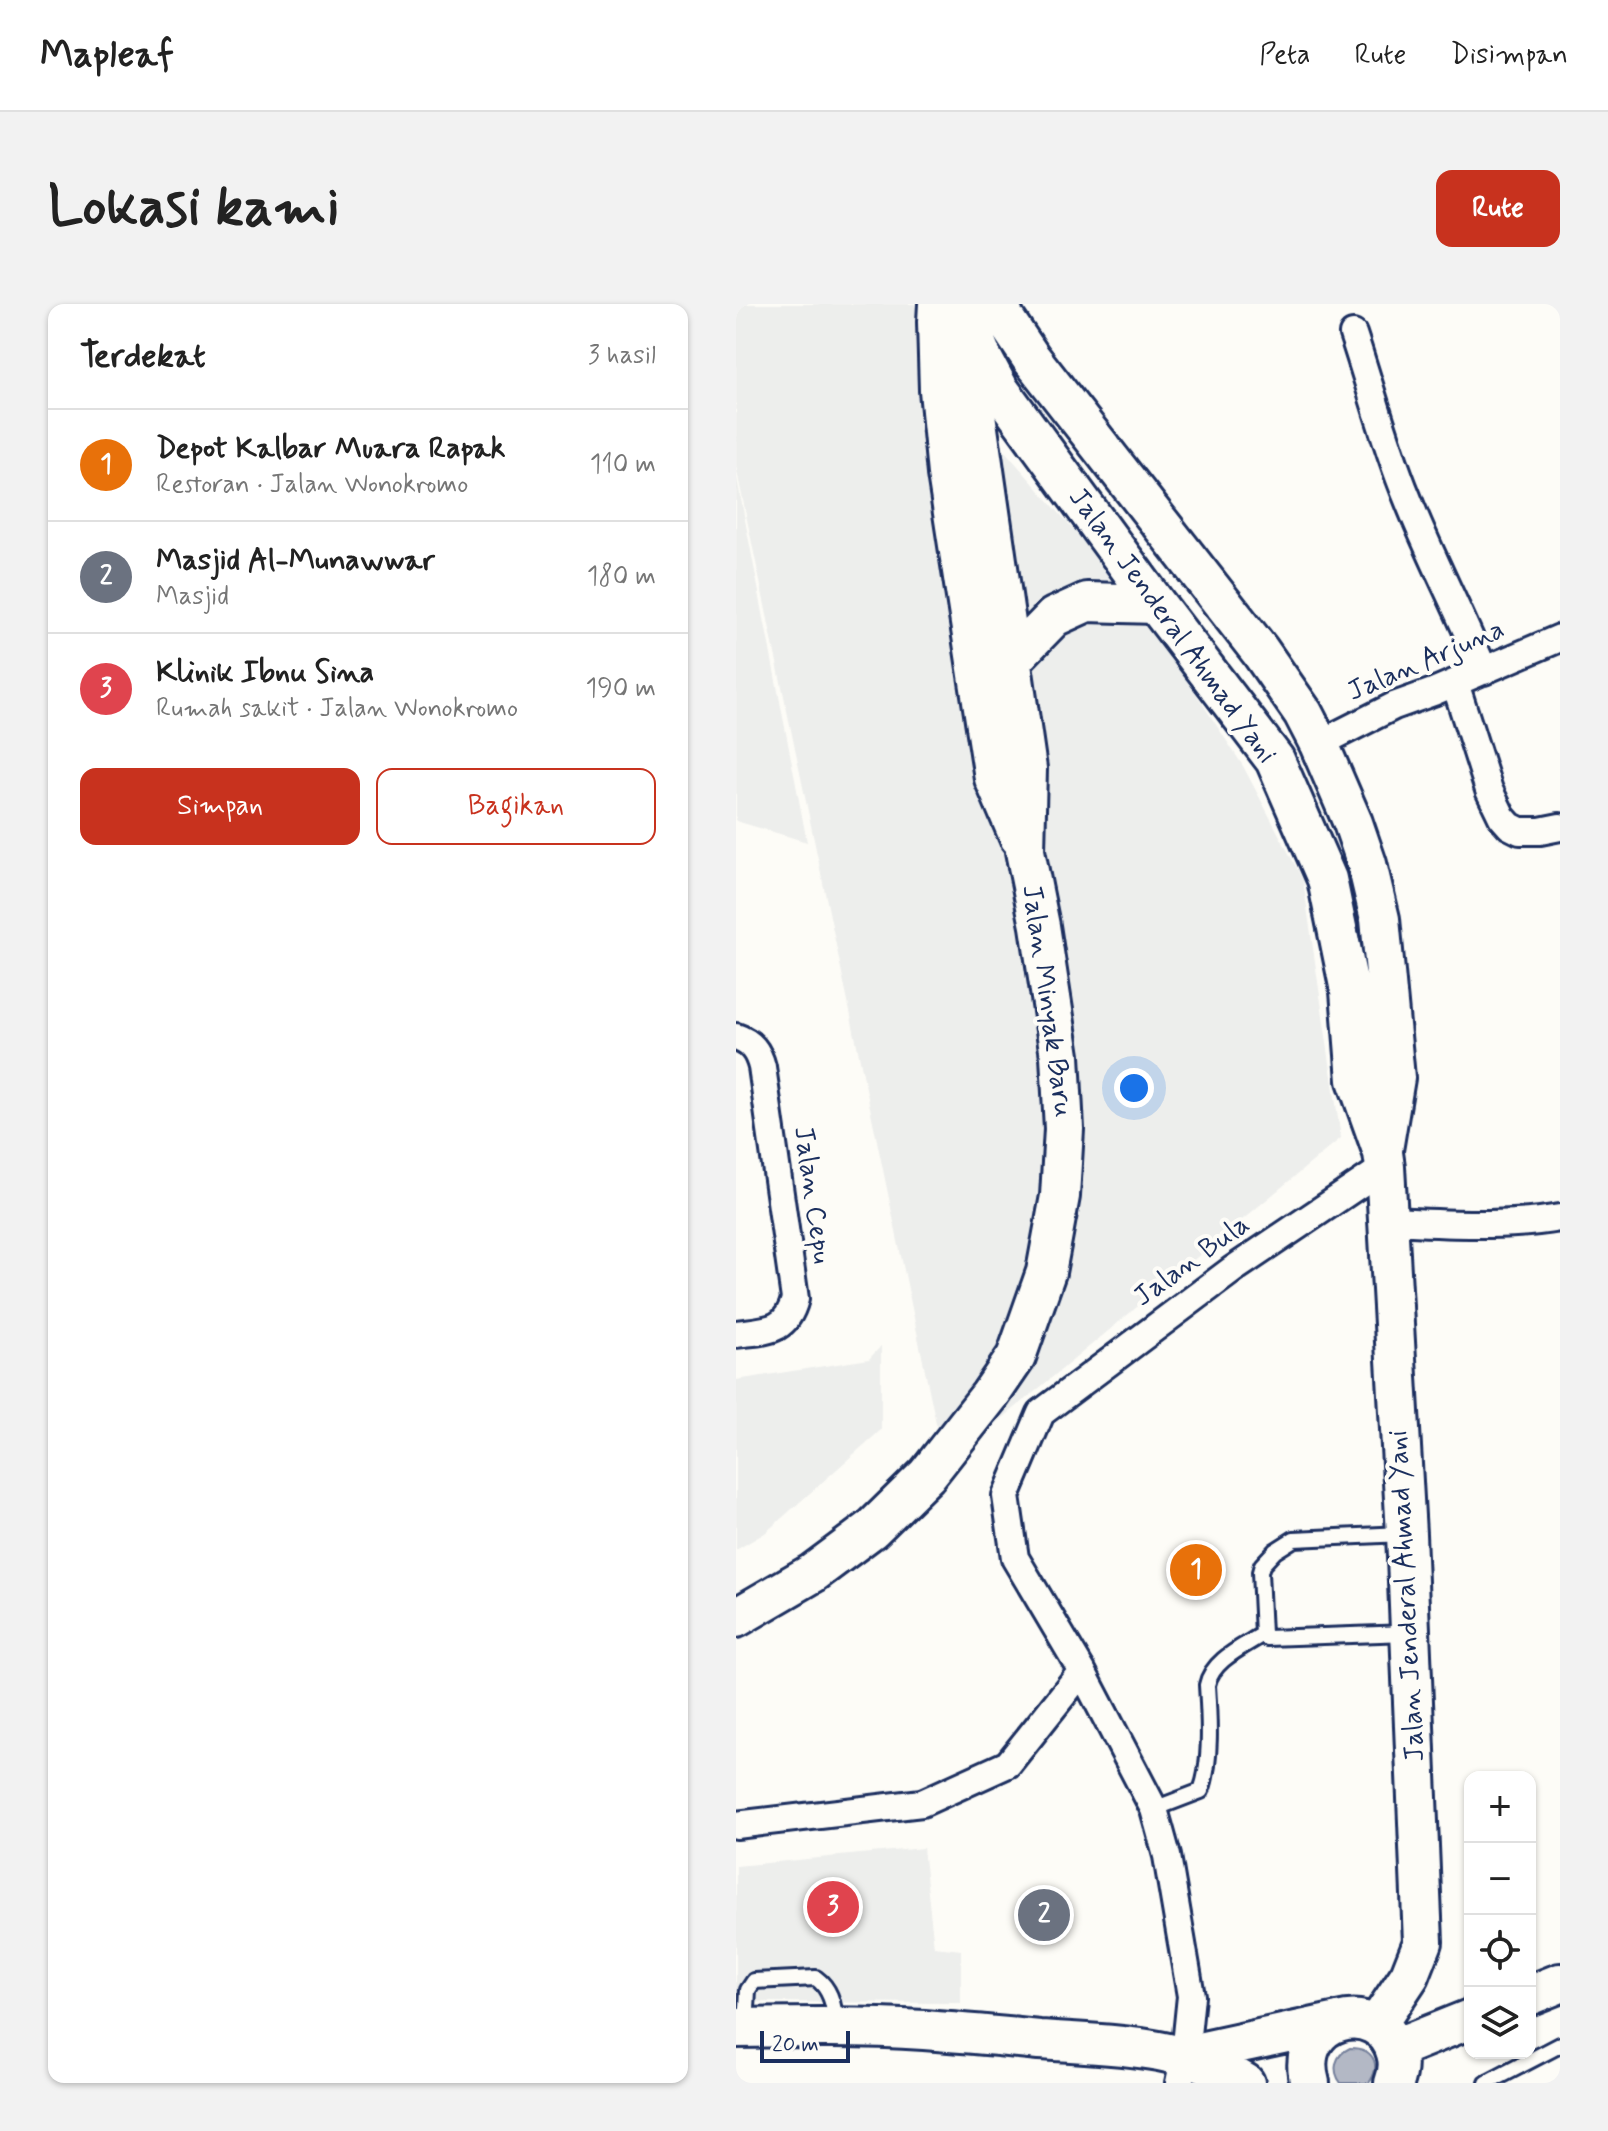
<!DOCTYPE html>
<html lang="id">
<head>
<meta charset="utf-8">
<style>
  body { margin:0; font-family:Mynerve,sans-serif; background:#f2f2f2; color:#222 }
  .controls { position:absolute; right:24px; bottom:24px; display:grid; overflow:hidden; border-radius:16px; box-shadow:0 2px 6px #0004 }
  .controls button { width:72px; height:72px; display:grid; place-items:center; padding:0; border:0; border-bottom:2px solid #e0e0e0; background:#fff; color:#222; font:40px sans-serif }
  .scale { position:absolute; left:24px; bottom:20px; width:90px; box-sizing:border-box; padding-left:8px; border:4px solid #1b2f5e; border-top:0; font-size:22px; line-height:28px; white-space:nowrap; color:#1b2f5e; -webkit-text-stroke:6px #fdfcf7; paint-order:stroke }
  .you { position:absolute; left:398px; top:784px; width:28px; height:28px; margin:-20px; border:6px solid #fff; border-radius:50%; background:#1a73e8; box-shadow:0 0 0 12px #1a73e833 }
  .badge { display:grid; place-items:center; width:52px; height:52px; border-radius:50%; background:#c8321e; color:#fff; font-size:26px; font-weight:700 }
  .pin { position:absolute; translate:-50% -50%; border:4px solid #fff; box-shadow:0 2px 8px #0006 }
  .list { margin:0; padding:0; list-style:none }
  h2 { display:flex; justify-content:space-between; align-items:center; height:104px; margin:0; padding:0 32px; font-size:34px }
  h2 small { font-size:26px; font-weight:400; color:#767676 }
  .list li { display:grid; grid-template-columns:52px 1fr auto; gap:24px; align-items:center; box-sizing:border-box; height:112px; padding:0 32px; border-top:2px solid #e0e0e0 }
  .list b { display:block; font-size:30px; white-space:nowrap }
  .list p { margin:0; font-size:26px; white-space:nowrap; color:#767676 }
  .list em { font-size:26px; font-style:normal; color:#767676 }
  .actions { display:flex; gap:16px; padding:24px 32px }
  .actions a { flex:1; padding:18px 0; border:2px solid #c8321e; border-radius:16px; text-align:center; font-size:28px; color:#c8321e }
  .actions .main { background:#c8321e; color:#fff }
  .icon { flex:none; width:44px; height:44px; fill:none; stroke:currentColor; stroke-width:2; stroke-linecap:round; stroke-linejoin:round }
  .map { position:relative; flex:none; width:824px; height:1779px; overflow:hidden; border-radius:16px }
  header { display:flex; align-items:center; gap:48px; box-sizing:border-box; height:112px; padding:0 40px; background:#fff; border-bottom:2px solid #e0e0e0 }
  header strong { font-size:38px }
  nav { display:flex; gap:44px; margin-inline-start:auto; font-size:28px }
  .intro { display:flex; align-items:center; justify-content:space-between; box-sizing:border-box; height:192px; padding:0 48px }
  h1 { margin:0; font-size:56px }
  .button { padding:20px 36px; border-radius:16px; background:#c8321e; color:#fff; font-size:28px; font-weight:700 }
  main { display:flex; gap:48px; padding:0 48px }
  aside { flex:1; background:#fff; border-radius:16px; box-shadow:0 2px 6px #0004 }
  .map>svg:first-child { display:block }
</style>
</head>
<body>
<header>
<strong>Mapleaf</strong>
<nav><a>Peta</a><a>Rute</a><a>Disimpan</a></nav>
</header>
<div class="intro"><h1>Lokasi kami</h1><a class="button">Rute</a></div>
<main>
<aside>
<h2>Terdekat<small>3 hasil</small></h2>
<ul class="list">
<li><span class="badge" style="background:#e8710a">1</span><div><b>Depot Kalbar Muara Rapak</b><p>Restoran · Jalan Wonokromo</p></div><em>110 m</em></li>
<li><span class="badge" style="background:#6b7280">2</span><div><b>Masjid Al-Munawwar</b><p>Masjid</p></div><em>180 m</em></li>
<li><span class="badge" style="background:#e0444e">3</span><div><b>Klinik Ibnu Sina</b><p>Rumah sakit · Jalan Wonokromo</p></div><em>190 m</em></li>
</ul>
<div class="actions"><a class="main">Simpan</a><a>Bagikan</a></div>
</aside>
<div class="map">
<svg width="824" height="1779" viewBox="0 0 824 1779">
  <rect width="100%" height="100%" fill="#fdfcf7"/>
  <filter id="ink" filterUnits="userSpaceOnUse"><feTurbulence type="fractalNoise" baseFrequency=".0125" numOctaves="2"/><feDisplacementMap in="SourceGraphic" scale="16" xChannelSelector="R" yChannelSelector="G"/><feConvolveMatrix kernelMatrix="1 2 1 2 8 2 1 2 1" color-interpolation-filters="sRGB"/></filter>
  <g filter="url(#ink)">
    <!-- built -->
    <path fill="#edeeec" d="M0,0h179l12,63 20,18 186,212 110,169 60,114 38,258 -396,328 -209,-999z
      M0,169l71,369 -71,-21z
      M145,1042v84l-116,103 -29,17v-170l133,-21z
      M187,1544l11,99 27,3v53l-225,-1v-136z"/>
    <!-- water -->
    <path fill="#b3b8c5" stroke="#76819c" stroke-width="2" d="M614,1744c23,0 32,16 19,35h-28c-10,-13 -6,-28 9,-35z"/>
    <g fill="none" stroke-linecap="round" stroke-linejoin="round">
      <defs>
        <path id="lane" d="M527,1330l-3,-62 2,-7 13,-14 19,-12 109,-5
          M527,1330l4,4 141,-5
          M418,1505l47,-18c11,-29 8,-75 6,-106 5,-25 36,-38 56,-51
          M10,1724l2,-38 6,-9 62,-3c15,11 19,29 19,47
          M751,1779l73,-38"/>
        <path id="street" d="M617,30c18,54 32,110 54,163 23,59 53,115 77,174
          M719,379l34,107 13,27 8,9 10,5h20l20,-4
          M583,440l75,-38 39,-14 127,-54
          M0,733c15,5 22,14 26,30l33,232c-9,34 -29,31 -59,35
          M652,917c57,2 115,7 172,-3
          M0,1521l186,-22 86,-39 74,-93
          M443,1779l6,-28 6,-59 -24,-140 -13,-47 -72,-138 -67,-113 -9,-62 35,-83 191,-143 153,-103"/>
        <path id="secondary" d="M202,0l-1,18 2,68 8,84 47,304 25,59
          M224,0l24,57 15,28 157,215 119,156 52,119 23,112 7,89 26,73 2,14 21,367 17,408 -13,33 -34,51
          M263,0l6,15 26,39 229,293 43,62 16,31 34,79 14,41 13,55 15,159 -12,72
          M276,356l42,-43 33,-15 69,2
          M0,1314l77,-45 59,-44 55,-54 63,-80 26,-38 30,-85 14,-76 4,-67 -4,-73 -20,-130 -15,-75 2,-82 -55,-382 -2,-38
          M794,1691l30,-12
          M0,1724c63,-1 126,-2 188,2 39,3 77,6 115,10 70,5 145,4 206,43
          M659,1745l75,-30
          M449,1751l153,-33
          M574,1779c-19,-67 70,-87 86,-30 3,10 2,20 -2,30"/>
      </defs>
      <!-- lane casing -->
      <use href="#lane" stroke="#1b2f5e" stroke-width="20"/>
      <!-- street casing -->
      <use href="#street" stroke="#1b2f5e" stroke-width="32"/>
      <!-- secondary casing -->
      <use href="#secondary" stroke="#1b2f5e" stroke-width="44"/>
      <!-- lane -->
      <use href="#lane" stroke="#fdfcf7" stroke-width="14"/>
      <!-- street -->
      <use href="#street" stroke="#fdfcf7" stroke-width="26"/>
      <!-- secondary -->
      <use href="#secondary" stroke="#fdfcf7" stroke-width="38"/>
    </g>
  </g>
  <g text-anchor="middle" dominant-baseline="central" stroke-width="8" stroke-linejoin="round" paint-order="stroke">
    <!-- street labels -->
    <g font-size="28" fill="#1b2f5e" stroke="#fdfcf7">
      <text transform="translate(436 322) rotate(54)">Jalan Jenderal Ahmad Yani</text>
      <text transform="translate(690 357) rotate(-23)">Jalan Arjuna</text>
      <text transform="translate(311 697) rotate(82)">Jalan Minyak Baru</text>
      <text transform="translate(76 891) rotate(82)">Jalan Cepu</text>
      <text transform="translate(456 957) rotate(-36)">Jalan Bula</text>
      <text transform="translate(671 1292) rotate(-93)">Jalan Jenderal Ahmad Yani</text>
    </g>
  </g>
</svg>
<div class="controls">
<button>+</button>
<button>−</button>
<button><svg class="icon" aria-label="locate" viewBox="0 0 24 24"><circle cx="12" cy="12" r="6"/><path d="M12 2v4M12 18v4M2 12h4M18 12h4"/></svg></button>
<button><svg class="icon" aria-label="layers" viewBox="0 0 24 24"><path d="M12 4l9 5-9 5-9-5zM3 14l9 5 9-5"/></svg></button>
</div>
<div class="scale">20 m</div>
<div class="you"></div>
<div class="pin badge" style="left:460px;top:1266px;background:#e8710a">1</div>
<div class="pin badge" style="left:308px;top:1611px;background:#6b7280">2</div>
<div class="pin badge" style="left:97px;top:1603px;background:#e0444e">3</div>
</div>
</main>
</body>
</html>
